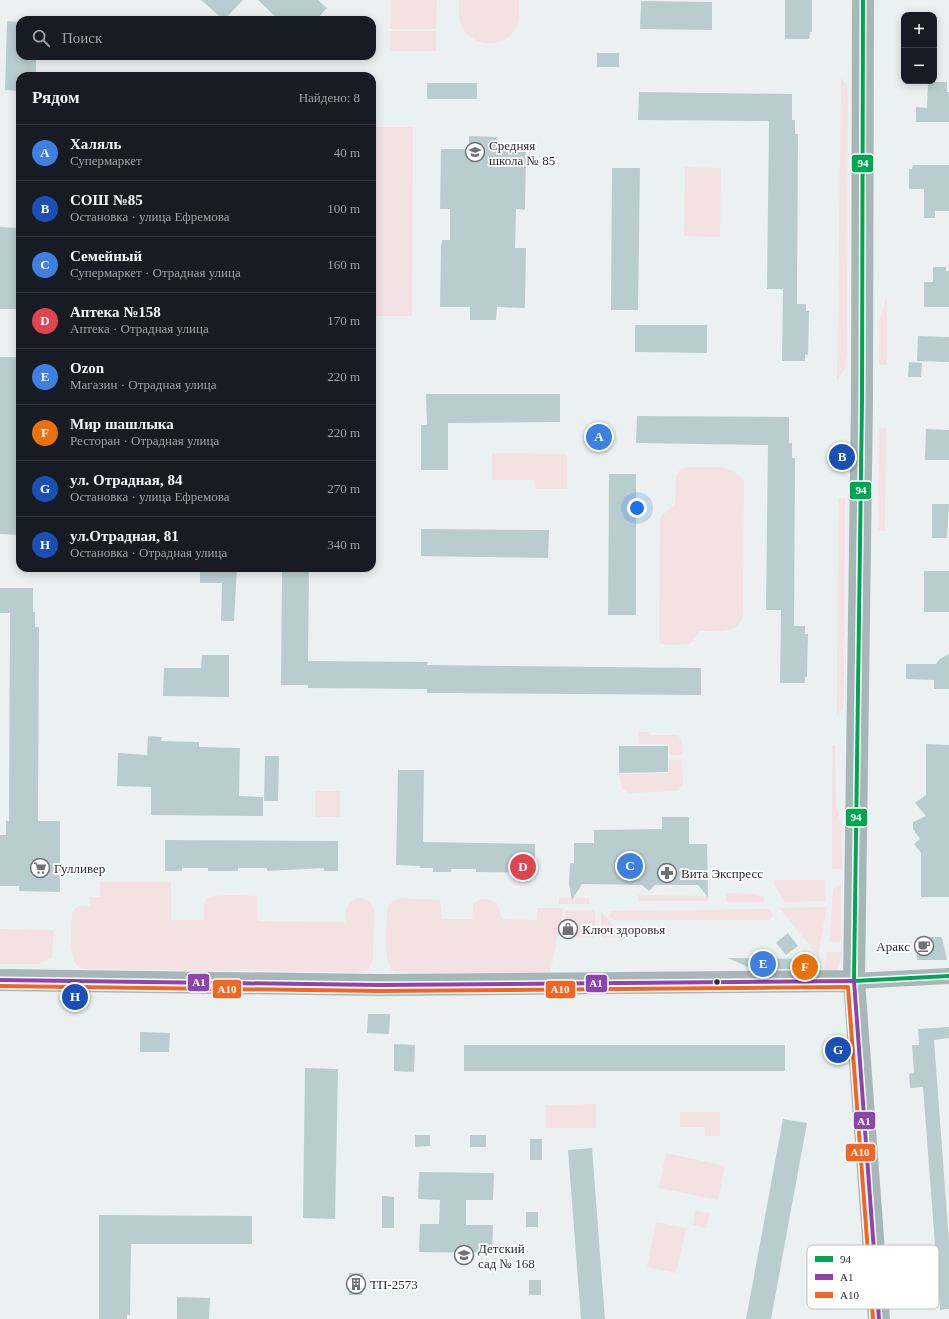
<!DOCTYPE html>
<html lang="ru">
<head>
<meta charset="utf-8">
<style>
  body { margin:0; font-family:"Times New Roman",serif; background:#20242c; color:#f1f3f6 }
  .controls { position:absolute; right:12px; top:12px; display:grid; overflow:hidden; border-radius:8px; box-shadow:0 2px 10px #0003 }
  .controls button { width:36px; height:36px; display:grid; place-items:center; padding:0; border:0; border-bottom:1px solid #363941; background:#171b24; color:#f1f3f6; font:20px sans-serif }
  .you { position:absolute; left:637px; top:508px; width:14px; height:14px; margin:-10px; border:3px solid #fff; border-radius:50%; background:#1a73e8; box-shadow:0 0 0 6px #1a73e833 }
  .badge { display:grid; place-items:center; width:26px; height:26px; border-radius:50%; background:#8c9099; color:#fff; font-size:13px; font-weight:700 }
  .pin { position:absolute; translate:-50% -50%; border:2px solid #fff; box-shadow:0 1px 4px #0006 }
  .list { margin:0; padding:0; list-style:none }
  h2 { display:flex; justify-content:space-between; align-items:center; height:52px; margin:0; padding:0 16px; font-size:17px }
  h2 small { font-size:13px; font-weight:400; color:#9ea1a6 }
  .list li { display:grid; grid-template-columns:26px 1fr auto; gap:12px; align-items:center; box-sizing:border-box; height:56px; padding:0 16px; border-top:1px solid #363941 }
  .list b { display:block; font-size:15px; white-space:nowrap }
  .list p { margin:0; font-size:13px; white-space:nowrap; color:#9ea1a6 }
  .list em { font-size:13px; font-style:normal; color:#9ea1a6 }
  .icon { flex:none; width:22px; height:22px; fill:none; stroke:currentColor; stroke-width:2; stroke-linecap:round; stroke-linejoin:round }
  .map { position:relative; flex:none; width:949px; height:1319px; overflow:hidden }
  .search { position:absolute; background:#171b24; box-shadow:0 2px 10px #0003; left:16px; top:16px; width:360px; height:44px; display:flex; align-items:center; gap:10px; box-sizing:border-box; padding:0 14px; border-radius:12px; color:#9ea1a6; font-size:15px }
  .panel { position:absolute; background:#171b24; box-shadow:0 2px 10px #0003; left:16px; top:72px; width:360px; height:500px; border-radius:12px }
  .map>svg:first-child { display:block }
</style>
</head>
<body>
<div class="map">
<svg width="949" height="1319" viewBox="0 0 949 1319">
  <rect width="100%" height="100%" fill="#ebf1f1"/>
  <!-- green -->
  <path fill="#f4e1e4" d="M390,0h47l-1,29h-46z
    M459,0h60c0,10 2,22 -5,31 -13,19 -44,16 -53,-6 -3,-8 -2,-17 -2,-25z
    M390,31h46v20h-46z
    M841,78l6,6 1,8 -1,261 -2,15 -8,13z
    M372,127h41l-1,189h-40z
    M685,167l36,1 -1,69 -36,-1z
    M887,296v69h-8v-43z
    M879,428h7l-1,103h-7z
    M492,453l75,1v35h-32l-1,-9h-42z
    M689,467c18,1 47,-5 55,15l-1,135c-5,18 -30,14 -44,14l-9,13 -24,1 -6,-2 -1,-7 1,-119 15,-13 1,-29 5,-6z
    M838,498h7l-1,201 -1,8 -6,8z
    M638,732h10l3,3h27l4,7 1,13h-13l-1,-11h-31z
    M832,745h3l1,60 6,22v42h-10z
    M669,760h13l1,25 -5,6 -49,2 -7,-4 -3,-15 50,-1z
    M315,791h25v26h-25z
    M774,880h52v21l-41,1 -11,-17z
    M100,882h71v38h33c0,-6 -1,-14 1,-19 4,-9 43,-5 53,-5v25l87,1c1,-6 0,-12 4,-18 7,-10 22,-6 25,5l-1,52 -5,9 -11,2 -275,-3c-16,-7 -10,-41 -10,-57l6,-6h12v-9h10z
    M838,885h3v57h-12l4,-53z
    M726,893l29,1 9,4v4h-38z
    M638,895l71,1 -1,5h-70z
    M403,898l37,2 2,19h30l1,-15c7,-6 16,-6 24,-1l5,16 35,1v-12h26l-13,66 -156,-2c-12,-9 -7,-46 -7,-61 2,-9 7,-11 16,-13z
    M559,898h30v6h-30z
    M827,907l-9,49 -39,-48z
    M770,909l3,6 -3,5h-155l-4,-1 -2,-4 3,-4z
    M566,910h29v28h-34z
    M601,911l21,24 6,3h-27z
    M0,929l54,1 -2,28 -13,6h-39z
    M827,952h15l-2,11 -4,9 -12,4z
    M596,1104v24h-50v-23z
    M680,1112h40v24h-15v-9h-25z
    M666,1153l59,13 -7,34 -59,-12z
    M695,1211l14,2 -2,15 -14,-3z
    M656,1222l30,6 -10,45 -29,-6z"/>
  <!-- building -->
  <path fill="#bacdce" d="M201,0h42l-19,20z
    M258,0h60l9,8 -11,12h-37z
    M785,0h27v32h-2l-1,7h-24z
    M641,1l71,1v28l-72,-1z
    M7,21l13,1v34h16v20h-16v15l-15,-1z
    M597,53h22v14h-22z
    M928,82h19v10h2v30h-33v-15l11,1z
    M427,83h50v16h-50z
    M639,92l153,2v26h3v14h3l-1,170h9v7h3l-1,44 -3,-1v7h-23l1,-72h-16l2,-168 -131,-1z
    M469,136l28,1v12l29,1 -1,60 -9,-1 -1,39h11l-1,60 -28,-1 -1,13h-26v-13h-30l1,-60 1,-7h8v-31h-10l1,-60h28z
    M913,165h36v46h-14v7h-11v-29h-15v-20h3z
    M612,168h28l-2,142h-27z
    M0,227l20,1v81h-20z
    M933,267h13v4h3v36h-25v-25h9z
    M635,325h72v28l-72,-1z
    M918,336l31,1v25l-32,-1z
    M0,357h20v178l-20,-1z
    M909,362l13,1 -1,14h-13z
    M426,394h134v28l-112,1v47h-27v-45h6z
    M637,416l152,1v26h3v15h3l-1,168h11v8h3l-1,43h-2v6h-25l1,-73h-15l2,-165 -132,-2z
    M926,429l23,1v30h-24z
    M609,474h27v141h-28z
    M932,504h17l-2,34h-15z
    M421,529l128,1 -1,28 -127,-2z
    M200,568h37l-3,53h-13l1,-38h-22z
    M282,568h27l-1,93 120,1 -1,3 274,3v27l-274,-2v-4l-119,-1v-3h-27z
    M924,571h25v41h-25z
    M0,588h33v24h2v15h4l-1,194h22v71l-41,-1v-5h-19v-51h6v-14h3l1,-208h-10z
    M949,654v35h-15v-9l-28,-1v-15h30l4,-5z
    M202,655h27v42l-66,-1 1,-28h37z
    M148,736l14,1 -1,4 38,1v5l41,1 -1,48 24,1v19l-112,-1v-28l-34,-1 1,-33 29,2z
    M926,744l23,1v152h-28v-44l-7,-9 6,-5 -7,-10v-7l13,-6 -11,-13 11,-8z
    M619,746h49v26l-49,1z
    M265,756h14l-1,45h-14z
    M398,770h26l-1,72 112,2v29l-59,-1v-3h-25v3h-18v-4h-13v-2l-24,-1z
    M662,817h27v27h18l1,53 -10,-12h-43l-6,6 -7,-6 -60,-1 -10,16 -3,-16 1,-21h4v-20h20v-13l68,-1z
    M165,840l173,1v30h-14v-3l-57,3v-3h-29v3h-30v-3h-26v3h-17z
    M788,933l10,13 -12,9 -10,-12z
    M917,937h25l5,23h-30z
    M728,958l83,1v10h-59z
    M368,1014h22l-1,20 -22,-1z
    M949,1027v11l-15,2 15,202v67l-9,1 -17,-223 -13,1 -1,-14 5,-1 -2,-28h7l-1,-16z
    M140,1032l30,1 -1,19h-29z
    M394,1044l21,1 -1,27 -20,-1z
    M464,1045h321v26h-321z
    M305,1068l33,1 -3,150 -32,-1z
    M783,1119l24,4 -36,196h-25z
    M415,1135h15v11l-15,1z
    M470,1135h16v12h-16z
    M530,1139h12v21h-12z
    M592,1148l4,53 9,118h-24l-13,-169z
    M419,1172l75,1 -1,27h-27v25h27l-1,28 -73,-1 1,-28h19l1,-24 -22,-1z
    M382,1196l12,1v31h-12z
    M526,1212h12v15h-12z
    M99,1215l153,1v28h-121l-1,71h-3v4h-28z
    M349,1273h14l-1,22h-13z
    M529,1280h12v15h-12z
    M177,1297l33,1 -1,21h-32z"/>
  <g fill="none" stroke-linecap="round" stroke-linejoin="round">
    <!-- street -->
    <path stroke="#a8b7b8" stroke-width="16" d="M854,981l95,-5"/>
    <!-- secondary -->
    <path stroke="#a7b6b7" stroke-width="22" d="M863,0l-1,400 -8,581 25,338
      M0,980l379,5 475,-4"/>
    <defs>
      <path id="bus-1" d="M854,981l8,-581 1,-400
        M854,981l95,-5"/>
      <path id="bus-2" d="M0,980l379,5 475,-4 25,338"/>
      <path id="bus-3" d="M0,986l379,5 469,-4 25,332"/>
    </defs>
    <!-- bus-1 casing -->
    <use href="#bus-1" stroke="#fff" stroke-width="7"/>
    <!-- bus-2 casing -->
    <use href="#bus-2" stroke="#fff" stroke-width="7"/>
    <!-- bus-3 casing -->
    <use href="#bus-3" stroke="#fff" stroke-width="7"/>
    <!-- bus-1 -->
    <use href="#bus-1" stroke="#00a651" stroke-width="4"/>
    <!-- bus-2 -->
    <use href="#bus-2" stroke="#8e44ad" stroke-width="4"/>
    <!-- bus-3 -->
    <use href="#bus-3" stroke="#f26522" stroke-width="4"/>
  </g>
  <!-- icons -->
  <defs>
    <symbol id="school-ring" viewBox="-11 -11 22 22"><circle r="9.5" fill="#fff" stroke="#6e7272" stroke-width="1.5"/><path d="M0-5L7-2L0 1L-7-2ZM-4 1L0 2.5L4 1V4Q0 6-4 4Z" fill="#6e7272"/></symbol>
    <symbol id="supermarket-ring" viewBox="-11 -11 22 22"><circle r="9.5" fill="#fff" stroke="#6e7272" stroke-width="1.5"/><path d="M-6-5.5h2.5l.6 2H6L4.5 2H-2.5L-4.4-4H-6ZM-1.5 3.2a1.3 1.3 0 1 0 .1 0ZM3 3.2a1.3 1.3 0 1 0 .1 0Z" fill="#6e7272"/></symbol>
    <symbol id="pharmacy-ring" viewBox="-11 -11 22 22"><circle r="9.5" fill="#fff" stroke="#6e7272" stroke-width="1.5"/><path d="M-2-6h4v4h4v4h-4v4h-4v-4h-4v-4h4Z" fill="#6e7272"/></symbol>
    <symbol id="shop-ring" viewBox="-11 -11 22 22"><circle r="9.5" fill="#fff" stroke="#6e7272" stroke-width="1.5"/><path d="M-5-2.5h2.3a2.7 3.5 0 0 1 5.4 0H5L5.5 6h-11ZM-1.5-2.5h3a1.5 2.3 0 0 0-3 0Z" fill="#6e7272"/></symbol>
    <symbol id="cafe-ring" viewBox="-11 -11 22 22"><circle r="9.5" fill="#fff" stroke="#6e7272" stroke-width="1.5"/><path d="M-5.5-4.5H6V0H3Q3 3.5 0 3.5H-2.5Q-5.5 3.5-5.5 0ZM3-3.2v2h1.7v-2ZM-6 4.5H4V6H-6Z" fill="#6e7272"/></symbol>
    <symbol id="building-ring" viewBox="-11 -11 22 22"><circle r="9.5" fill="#fff" stroke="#6e7272" stroke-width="1.5"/><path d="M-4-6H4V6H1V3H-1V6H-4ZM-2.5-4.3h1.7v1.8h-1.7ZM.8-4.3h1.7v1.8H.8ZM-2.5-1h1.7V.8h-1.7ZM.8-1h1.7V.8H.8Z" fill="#6e7272"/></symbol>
  </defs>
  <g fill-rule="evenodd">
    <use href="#school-ring" x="464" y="141" width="22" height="22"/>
    <use href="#supermarket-ring" x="29" y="857" width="22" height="22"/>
    <use href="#pharmacy-ring" x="656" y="862" width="22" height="22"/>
    <use href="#shop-ring" x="557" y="918" width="22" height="22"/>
    <use href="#cafe-ring" x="913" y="935" width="22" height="22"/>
    <use href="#school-ring" x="453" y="1244" width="22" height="22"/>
    <use href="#building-ring" x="345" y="1273" width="22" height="22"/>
  </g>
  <!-- markers -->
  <circle fill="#2a2e2e" stroke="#fff" stroke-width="1.5" cx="717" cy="982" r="3.5"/>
  <g text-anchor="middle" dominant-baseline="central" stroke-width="3.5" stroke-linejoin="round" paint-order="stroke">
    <!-- poi labels -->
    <g font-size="13" fill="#2a2e2e" stroke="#fff" text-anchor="start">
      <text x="489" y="145">Средняя<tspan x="489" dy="15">школа № 85</tspan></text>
      <text x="54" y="868">Гулливер</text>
      <text x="681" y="873">Вита Экспресс</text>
      <text x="582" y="929">Ключ здоровья</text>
      <text x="910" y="946" text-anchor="end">Аракc</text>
      <text x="478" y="1248">Детский<tspan x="478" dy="15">сад № 168</tspan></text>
      <text x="370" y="1284">ТП-2573</text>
    </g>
  </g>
  <!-- legend -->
  <rect x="807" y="1245" width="132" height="64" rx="6" fill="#fff" stroke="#bfc0c0" stroke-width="1"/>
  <rect x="815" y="1256" width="18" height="6" fill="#00a651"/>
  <rect x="815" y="1274" width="18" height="6" fill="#8e44ad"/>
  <rect x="815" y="1292" width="18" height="6" fill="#f26522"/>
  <g font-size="11" fill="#2a2e2e">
    <text x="840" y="1263">94</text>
    <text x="840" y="1281">А1</text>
    <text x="840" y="1299">А10</text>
  </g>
  <g stroke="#fff" stroke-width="1.5">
    <rect x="851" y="154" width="23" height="19" rx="4" fill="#00a651"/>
    <rect x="849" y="481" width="23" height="19" rx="4" fill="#00a651"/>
    <rect x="845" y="808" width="23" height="19" rx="4" fill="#00a651"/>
    <rect x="187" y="973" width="23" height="19" rx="4" fill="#8e44ad"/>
    <rect x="585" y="974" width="23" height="19" rx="4" fill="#8e44ad"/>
    <rect x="212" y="979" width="30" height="20" rx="4" fill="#f26522"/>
    <rect x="545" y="980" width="31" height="19" rx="4" fill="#f26522"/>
    <rect x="853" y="1111" width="23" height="19" rx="4" fill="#8e44ad"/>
    <rect x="845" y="1143" width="31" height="19" rx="4" fill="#f26522"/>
  </g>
  <g font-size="11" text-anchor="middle" font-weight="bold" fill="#fff">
    <text x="863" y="167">94</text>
    <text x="861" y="494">94</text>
    <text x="856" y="821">94</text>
    <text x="199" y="986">А1</text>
    <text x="596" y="987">А1</text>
    <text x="227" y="993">А10</text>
    <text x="560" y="993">А10</text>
    <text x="864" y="1125">А1</text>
    <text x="860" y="1156">А10</text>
  </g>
</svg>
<div class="controls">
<button>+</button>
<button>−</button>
</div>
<div class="you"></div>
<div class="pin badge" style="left:599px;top:437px;background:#3f7fe0">A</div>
<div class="pin badge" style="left:842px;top:457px;background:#1a4fb4">B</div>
<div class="pin badge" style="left:630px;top:866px;background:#3f7fe0">C</div>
<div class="pin badge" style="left:523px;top:867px;background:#e0444e">D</div>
<div class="pin badge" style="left:763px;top:964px;background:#3f7fe0">E</div>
<div class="pin badge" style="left:805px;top:967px;background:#e8710a">F</div>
<div class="pin badge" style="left:838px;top:1050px;background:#1a4fb4">G</div>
<div class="pin badge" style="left:75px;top:997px;background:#1a4fb4">H</div>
<div class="search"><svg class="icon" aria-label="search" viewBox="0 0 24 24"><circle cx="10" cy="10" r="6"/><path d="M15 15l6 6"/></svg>Поиск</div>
<section class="panel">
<h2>Рядом<small>Найдено: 8</small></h2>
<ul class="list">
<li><span class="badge" style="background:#3f7fe0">A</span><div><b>Халяль</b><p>Супермаркет</p></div><em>40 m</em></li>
<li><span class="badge" style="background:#1a4fb4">B</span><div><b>СОШ №85</b><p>Остановка · улица Ефремова</p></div><em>100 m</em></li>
<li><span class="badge" style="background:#3f7fe0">C</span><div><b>Семейный</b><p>Супермаркет · Отрадная улица</p></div><em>160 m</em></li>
<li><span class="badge" style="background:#e0444e">D</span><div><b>Аптека №158</b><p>Аптека · Отрадная улица</p></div><em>170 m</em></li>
<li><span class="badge" style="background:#3f7fe0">E</span><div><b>Ozon</b><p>Магазин · Отрадная улица</p></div><em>220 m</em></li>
<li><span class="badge" style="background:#e8710a">F</span><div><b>Мир шашлыка</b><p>Ресторан · Отрадная улица</p></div><em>220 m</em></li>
<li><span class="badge" style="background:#1a4fb4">G</span><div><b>ул. Отрадная, 84</b><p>Остановка · улица Ефремова</p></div><em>270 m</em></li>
<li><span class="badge" style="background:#1a4fb4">H</span><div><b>ул.Отрадная, 81</b><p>Остановка · Отрадная улица</p></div><em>340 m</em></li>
</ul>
</section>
</div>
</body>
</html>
